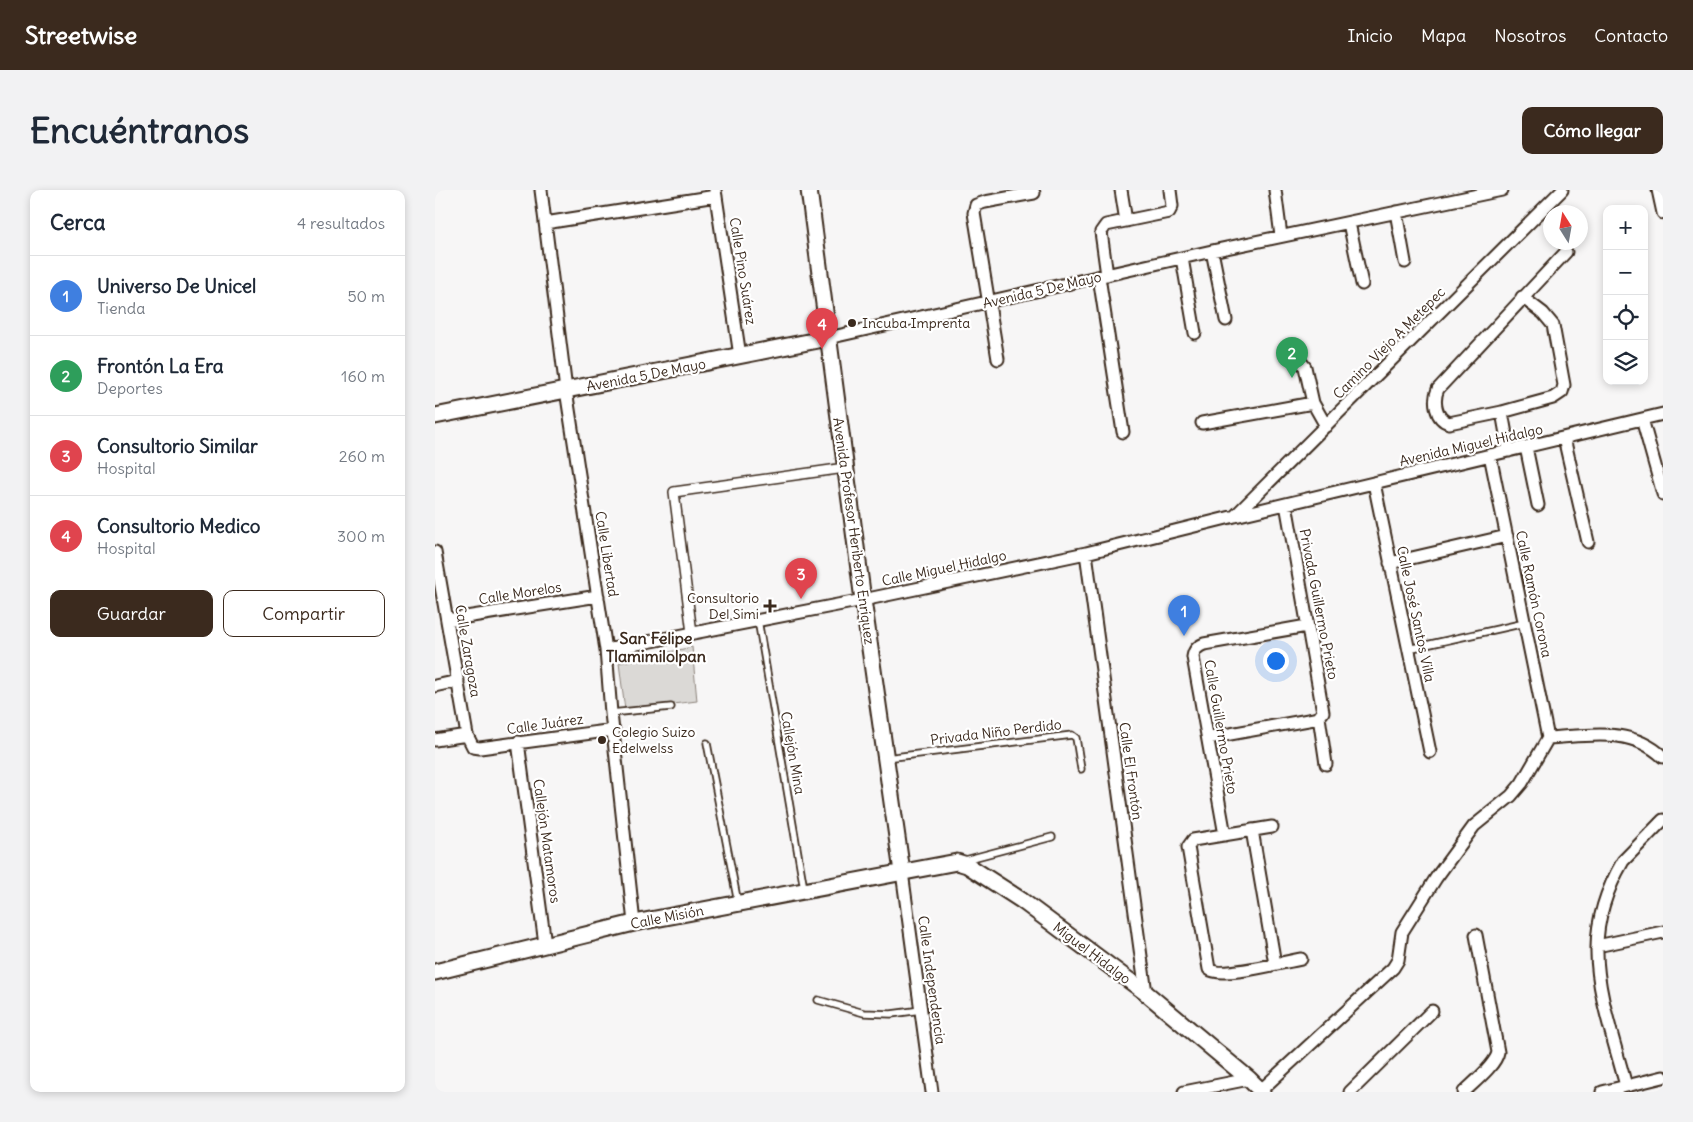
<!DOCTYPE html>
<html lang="es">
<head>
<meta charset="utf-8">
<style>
  body { margin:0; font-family:Delius,sans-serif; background:#f2f2f3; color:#1f2937 }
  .controls { position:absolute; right:15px; top:15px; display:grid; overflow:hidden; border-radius:10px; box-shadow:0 2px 8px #0003 }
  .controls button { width:45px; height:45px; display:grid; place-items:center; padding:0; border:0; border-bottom:1px solid #e0e1e3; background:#fff; color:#1f2937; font:25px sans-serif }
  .compass { position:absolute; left:1108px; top:15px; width:45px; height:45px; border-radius:50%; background:#fff; box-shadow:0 2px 8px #0003; rotate:349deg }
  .you { position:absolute; left:840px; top:470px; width:18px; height:18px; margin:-12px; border:4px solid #fff; border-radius:50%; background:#1a73e8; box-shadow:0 0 0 8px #1a73e833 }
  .badge { display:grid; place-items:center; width:32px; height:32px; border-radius:50%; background:#3b2a1e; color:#fff; font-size:16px; font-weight:700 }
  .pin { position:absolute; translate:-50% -41px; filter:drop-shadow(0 1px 2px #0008) }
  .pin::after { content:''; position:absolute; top:26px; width:18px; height:15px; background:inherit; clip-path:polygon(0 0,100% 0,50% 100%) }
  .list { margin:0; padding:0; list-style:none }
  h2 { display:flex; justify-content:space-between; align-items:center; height:65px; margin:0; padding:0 20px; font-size:21px }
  h2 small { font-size:16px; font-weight:400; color:#747a83 }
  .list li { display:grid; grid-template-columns:32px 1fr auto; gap:15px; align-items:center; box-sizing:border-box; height:80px; padding:0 20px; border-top:1px solid #e0e1e3 }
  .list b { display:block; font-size:19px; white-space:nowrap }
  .list p { margin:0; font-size:16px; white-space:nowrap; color:#747a83 }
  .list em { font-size:16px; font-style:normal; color:#747a83 }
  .actions { display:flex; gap:10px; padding:15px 20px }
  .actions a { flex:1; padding:11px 0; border:1px solid #3b2a1e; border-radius:10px; text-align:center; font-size:18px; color:#3b2a1e }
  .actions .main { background:#3b2a1e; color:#fff }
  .icon { flex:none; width:28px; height:28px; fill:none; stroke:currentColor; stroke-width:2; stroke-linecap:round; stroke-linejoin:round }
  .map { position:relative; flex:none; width:1228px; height:902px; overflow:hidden; border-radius:10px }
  header { display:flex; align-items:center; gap:30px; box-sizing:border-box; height:70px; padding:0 25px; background:#3b2a1e; color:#fff }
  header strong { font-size:24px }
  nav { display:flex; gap:28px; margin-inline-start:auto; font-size:18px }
  .intro { display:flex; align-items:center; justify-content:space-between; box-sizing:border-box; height:120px; padding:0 30px }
  h1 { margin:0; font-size:35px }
  .button { padding:12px 22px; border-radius:10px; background:#3b2a1e; color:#fff; font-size:18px; font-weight:700 }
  main { display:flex; gap:30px; padding:0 30px }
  aside { flex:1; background:#fff; border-radius:10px; box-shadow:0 2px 8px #0003 }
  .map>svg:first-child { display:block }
</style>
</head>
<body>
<header>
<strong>Streetwise</strong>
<nav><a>Inicio</a><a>Mapa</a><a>Nosotros</a><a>Contacto</a></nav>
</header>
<div class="intro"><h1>Encuéntranos</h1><a class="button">Cómo llegar</a></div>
<main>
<aside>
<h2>Cerca<small>4 resultados</small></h2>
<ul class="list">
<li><span class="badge" style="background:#3f7fe0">1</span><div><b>Universo De Unicel</b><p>Tienda</p></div><em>50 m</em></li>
<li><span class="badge" style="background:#2e9e5b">2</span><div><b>Frontón La Era</b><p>Deportes</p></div><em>160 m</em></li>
<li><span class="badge" style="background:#e0444e">3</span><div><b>Consultorio Similar</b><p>Hospital</p></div><em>260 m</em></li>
<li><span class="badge" style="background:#e0444e">4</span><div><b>Consultorio Medico</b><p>Hospital</p></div><em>300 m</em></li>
</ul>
<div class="actions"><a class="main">Guardar</a><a>Compartir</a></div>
</aside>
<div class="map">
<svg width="1228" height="902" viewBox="0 0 1228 902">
  <rect width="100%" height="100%" fill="#f7f6f6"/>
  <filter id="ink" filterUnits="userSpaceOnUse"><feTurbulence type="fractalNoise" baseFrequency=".02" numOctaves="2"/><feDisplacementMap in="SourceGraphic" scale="10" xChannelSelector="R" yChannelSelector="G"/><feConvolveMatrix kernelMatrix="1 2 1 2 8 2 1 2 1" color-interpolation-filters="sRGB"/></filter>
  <g filter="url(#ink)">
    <!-- green -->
    <path fill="#dbd9d6" stroke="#8b827a" d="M257,457l5,54 -72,9 -6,-47z"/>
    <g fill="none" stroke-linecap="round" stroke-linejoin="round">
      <defs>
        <path id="service" d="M323,430l46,269
          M973,459l117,-26
          M176,523l60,-6
          M272,553l31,160
          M451,568l186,-23 4,3 5,31
          M530,670l87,-23
          M383,810l46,13 27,1 30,-4"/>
        <path id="pedestrian" d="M257,443l-18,-141 171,-24"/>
        <path id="minor" d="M106,0l25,200 40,260 5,63 23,210
          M280,0l25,166
          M686,0l5,31
          M840,0l6,46
          M1223,0l5,23
          M961,22l9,50
          M110,33l171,-27
          M914,33l13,61
          M777,61l14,69
          M747,68l13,75
          M672,85l-6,-43 5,-7 63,-13 3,-6 -2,-16
          M664,87l24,155
          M1087,107l21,16 10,12 11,60 -2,7 -9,6 -51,14 -53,11c-14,-4 -16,-23 -11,-34l128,-137
          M393,148l384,-87 290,-61
          M861,166l9,11 8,36 13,23
          M563,169l-24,-146 2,-8 9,-3 49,-9
          M1067,222l7,39
          M1207,229l21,75
          M767,233l111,-20
          M1129,248l24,104
          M1091,257l12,58
          M1055,265l58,283
          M939,293l56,269
          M800,326l327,-326
          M0,362l32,183 6,12 7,1 134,-18
          M651,363l60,440
          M955,373l117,-27
          M12,430l151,-24
          M171,460l257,-50 223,-47 149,-37 428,-102
          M0,496l23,-5
          M884,527l7,47
          M773,548l106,-19 5,-2 4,-5 -37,-208
          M1113,548c40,-2 82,-12 115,19
          M0,550l32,-5
          M83,552l27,202
          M837,637l-79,13 -5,7 21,122c11,10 74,-7 92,-10
          M817,640l23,134
          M790,645l-32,-178c1,-7 4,-10 11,-13l103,-18
          M467,682l30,220
          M1162,756l66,-14
          M1191,896c-11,-43 -30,-95 -29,-138 0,-30 11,-61 26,-87l40,-41
          M825,901l133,-123 5,-8 4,-28 34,-54 38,-52 37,-30 11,-13 26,-45
          M749,902l65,-13
          M915,902l82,-81
          M1029,902c9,-9 32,-27 34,-40l-22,-117
          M1167,902l61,-15"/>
        <path id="secondary" d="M374,0l54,410 39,272
          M0,226l393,-78
          M0,782l199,-49 323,-61 10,3 54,35 125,93 103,86 13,13"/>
      </defs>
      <!-- service casing -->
      <use href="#service" stroke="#3b2a1e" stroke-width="9"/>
      <!-- pedestrian casing -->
      <use href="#pedestrian" stroke="#3b2a1e" stroke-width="12"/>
      <!-- minor casing -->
      <use href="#minor" stroke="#3b2a1e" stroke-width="15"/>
      <!-- secondary casing -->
      <use href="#secondary" stroke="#3b2a1e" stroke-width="19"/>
      <!-- service -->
      <use href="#service" stroke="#fff" stroke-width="5.5"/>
      <!-- pedestrian -->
      <use href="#pedestrian" stroke="#fff" stroke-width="9"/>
      <!-- minor -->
      <use href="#minor" stroke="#fff" stroke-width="11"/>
      <!-- secondary -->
      <use href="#secondary" stroke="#fff" stroke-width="15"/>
    </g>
  </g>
  <!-- markers -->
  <g fill="#3b2a1e" stroke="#fff" stroke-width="2">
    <circle cx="417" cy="133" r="5"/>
    <path d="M332.5 408.5h5v5h5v5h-5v5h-5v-5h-5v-5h5z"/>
    <circle cx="167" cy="550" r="5"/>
  </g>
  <g text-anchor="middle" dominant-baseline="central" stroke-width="4.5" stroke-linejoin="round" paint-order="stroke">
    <!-- street labels -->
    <g font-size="14" fill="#3b2a1e" stroke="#fff">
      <text transform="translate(308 81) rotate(81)">Calle Pino Suárez</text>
      <text transform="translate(607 100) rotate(-13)">Avenida 5 De Mayo</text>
      <text transform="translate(954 153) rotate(-45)">Camino Viejo A Metepec</text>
      <text transform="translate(211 185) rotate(-11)">Avenida 5 De Mayo</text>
      <text transform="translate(1036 255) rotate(-13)">Avenida Miguel Hidalgo</text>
      <text transform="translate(419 341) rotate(82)">Avenida Profesor Heriberto Enríquez</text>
      <text transform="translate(172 364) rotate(81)">Calle Libertad</text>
      <text transform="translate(509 378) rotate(-12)">Calle Miguel Hidalgo</text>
      <text transform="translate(85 403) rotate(-9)">Calle Morelos</text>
      <text transform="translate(1099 404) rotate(78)">Calle Ramón Corona</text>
      <text transform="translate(884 414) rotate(79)">Privada Guillermo Prieto</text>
      <text transform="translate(981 424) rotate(78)">Calle José Santos Villa</text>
      <text transform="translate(33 461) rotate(80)">Calle Zaragoza</text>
      <text transform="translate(110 534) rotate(-8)">Calle Juárez</text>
      <text transform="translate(786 537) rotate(80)">Calle Guillermo Prieto</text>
      <text transform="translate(561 542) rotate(-7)">Privada Niño Perdido</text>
      <text transform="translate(358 563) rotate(80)">Callejón Mina</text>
      <text transform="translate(696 581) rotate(82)">Calle El Frontón</text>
      <text transform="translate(112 651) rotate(82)">Callejón Matamoros</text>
      <text transform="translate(232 727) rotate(-11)">Calle Misión</text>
      <text transform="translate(657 763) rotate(37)">Miguel Hidalgo</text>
      <text transform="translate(497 790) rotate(82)">Calle Independencia</text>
    </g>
    <!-- poi labels -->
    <g font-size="14" fill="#3b2a1e" stroke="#fff" text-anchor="start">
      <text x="427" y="133">Incuba Imprenta</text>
      <text x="324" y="408" text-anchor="end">Consultorio<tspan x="324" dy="16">Del Simi</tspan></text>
      <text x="177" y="542">Colegio Suizo<tspan x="177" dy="16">Edelwelss</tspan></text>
    </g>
    <!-- quarter labels -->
    <g font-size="16" font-weight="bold" fill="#3b2a1e" stroke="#fff">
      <text x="221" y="448">San Felipe<tspan x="221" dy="18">Tlamimilolpan</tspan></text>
    </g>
  </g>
</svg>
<div class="controls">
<button>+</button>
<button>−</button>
<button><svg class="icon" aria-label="locate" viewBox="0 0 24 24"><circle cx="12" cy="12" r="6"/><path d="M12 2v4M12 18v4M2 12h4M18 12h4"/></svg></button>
<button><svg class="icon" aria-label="layers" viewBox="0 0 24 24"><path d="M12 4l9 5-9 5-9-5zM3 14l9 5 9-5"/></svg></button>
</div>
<svg class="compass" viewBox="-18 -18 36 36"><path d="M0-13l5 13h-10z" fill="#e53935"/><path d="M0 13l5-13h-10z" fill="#747a83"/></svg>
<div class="you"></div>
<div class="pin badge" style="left:749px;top:446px;background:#3f7fe0">1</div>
<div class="pin badge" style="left:857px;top:188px;background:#2e9e5b">2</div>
<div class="pin badge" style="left:366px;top:409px;background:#e0444e">3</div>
<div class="pin badge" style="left:387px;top:159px;background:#e0444e">4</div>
</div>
</main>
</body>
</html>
